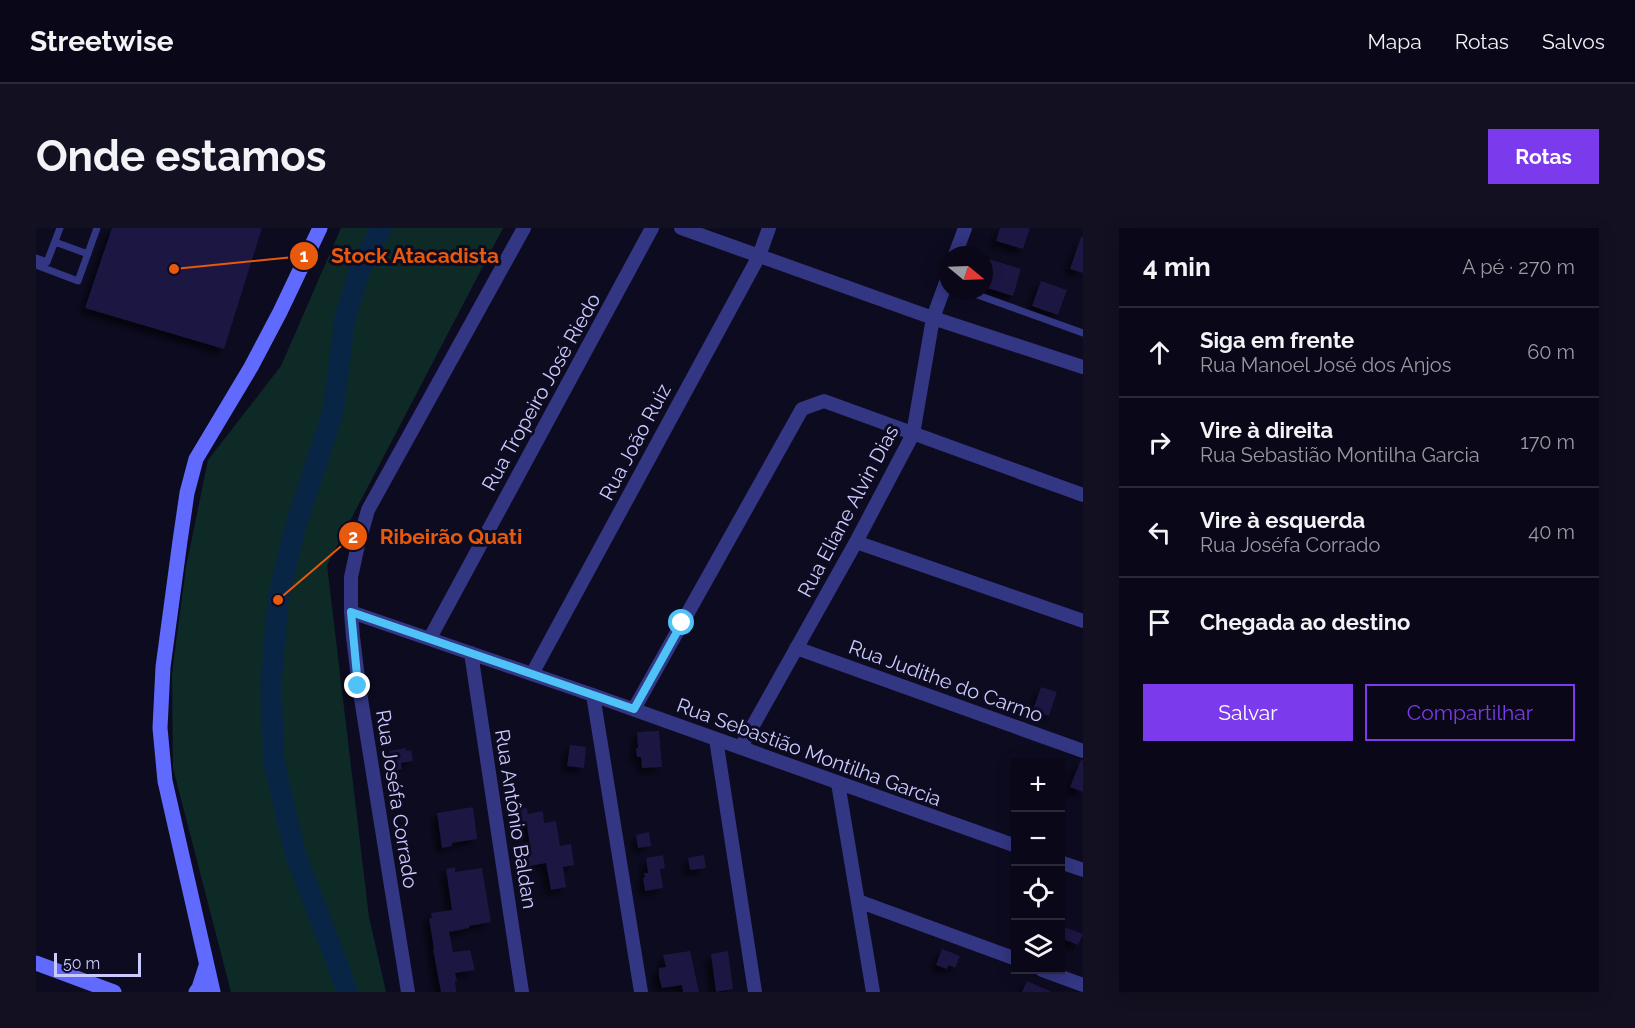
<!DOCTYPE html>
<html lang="pt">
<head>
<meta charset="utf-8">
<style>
  body { margin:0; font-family:Raleway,sans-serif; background:#131121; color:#f1f3f6 }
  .controls { position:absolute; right:18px; bottom:18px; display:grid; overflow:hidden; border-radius:0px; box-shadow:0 3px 15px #0003 }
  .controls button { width:54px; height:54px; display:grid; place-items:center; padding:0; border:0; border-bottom:2px solid #2a2937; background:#0a0818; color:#f1f3f6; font:30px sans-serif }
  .compass { position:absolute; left:903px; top:18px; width:54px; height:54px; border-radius:50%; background:#0a0818; box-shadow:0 3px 15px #0003; rotate:109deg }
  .scale { position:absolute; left:18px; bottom:15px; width:87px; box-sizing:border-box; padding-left:6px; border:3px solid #cbcaff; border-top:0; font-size:16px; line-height:21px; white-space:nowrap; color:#cbcaff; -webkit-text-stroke:4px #0d0b20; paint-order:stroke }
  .stop { position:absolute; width:18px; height:18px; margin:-14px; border:4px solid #4fc3f7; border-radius:50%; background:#fff }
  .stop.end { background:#4fc3f7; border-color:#fff; box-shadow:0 2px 6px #0008 }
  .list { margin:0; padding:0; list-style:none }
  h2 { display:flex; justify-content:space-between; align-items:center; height:78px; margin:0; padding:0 24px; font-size:26px }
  h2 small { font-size:20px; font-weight:400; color:#999aa2 }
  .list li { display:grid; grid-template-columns:39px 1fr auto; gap:18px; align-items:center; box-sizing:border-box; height:90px; padding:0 24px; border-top:2px solid #2a2937 }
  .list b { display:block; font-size:22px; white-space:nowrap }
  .list p { margin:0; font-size:20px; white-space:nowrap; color:#999aa2 }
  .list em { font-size:20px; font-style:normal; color:#999aa2 }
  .actions { display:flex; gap:12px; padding:18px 24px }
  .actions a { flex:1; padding:14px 0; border:2px solid #7c3aed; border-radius:0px; text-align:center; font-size:21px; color:#7c3aed }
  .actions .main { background:#7c3aed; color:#fff }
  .icon { flex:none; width:33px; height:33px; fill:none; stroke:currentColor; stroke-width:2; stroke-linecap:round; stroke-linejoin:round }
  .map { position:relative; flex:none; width:1047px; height:764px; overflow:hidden; border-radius:0px }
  header { display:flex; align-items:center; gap:36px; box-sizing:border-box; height:84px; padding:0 30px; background:#0a0818; border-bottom:2px solid #2a2937 }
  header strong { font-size:28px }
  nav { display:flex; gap:33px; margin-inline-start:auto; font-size:21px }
  .intro { display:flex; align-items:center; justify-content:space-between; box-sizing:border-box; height:144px; padding:0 36px }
  h1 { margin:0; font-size:42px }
  .button { padding:15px 27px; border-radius:0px; background:#7c3aed; color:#fff; font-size:21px; font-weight:700 }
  main { display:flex; gap:36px; padding:0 36px }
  aside { flex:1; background:#0a0818; border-radius:0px; box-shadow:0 3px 15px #0003 }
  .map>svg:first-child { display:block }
</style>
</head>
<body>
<header>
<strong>Streetwise</strong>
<nav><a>Mapa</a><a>Rotas</a><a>Salvos</a></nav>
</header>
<div class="intro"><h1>Onde estamos</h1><a class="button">Rotas</a></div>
<main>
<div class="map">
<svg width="1047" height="764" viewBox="0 0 1047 764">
  <defs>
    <filter id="shadow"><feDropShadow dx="-5.5" dy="5.5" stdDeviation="3" flood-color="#0009"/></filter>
  </defs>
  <rect width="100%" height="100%" fill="#0d0b20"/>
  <!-- green -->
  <path fill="#0e2a27" d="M305,0h162l-176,337 42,352 17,75h-155l-58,-224 -1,-95 14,-106 22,-107 73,-94z"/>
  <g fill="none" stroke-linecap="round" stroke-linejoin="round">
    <!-- river -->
    <path stroke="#092546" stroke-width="21" d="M311,764l-11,-32 -40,-104 -22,-93 -3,-79 7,-84 17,-72 38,-116 12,-95 15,-48 21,-41"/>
  </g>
  <!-- building -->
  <path fill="#1b1642" filter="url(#shadow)" d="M76,0h150l-38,121 -139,-41z
    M964,0h30l-7,21 -27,-8z
    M1045,9h2v36l-13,-4z
    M953,31l32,10 -8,27 -29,-9v-8z
    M1005,53l26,9 -9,25 -26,-9z
    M1005,459l16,5 -8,24 -16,-6z
    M623,503l3,36 -20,1 -1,-11h-4l-1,-9h2l-1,-16z
    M534,517l16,2 -2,21 -17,-2z
    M370,520v3l5,-1 2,11 -12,2 1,6 -9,2 -4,-20z
    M1045,532h2v32l-13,-5z
    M437,579l4,32 -25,4v3l-10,2 -5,-35z
    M491,580l1,6 15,-3 1,12 12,-2 4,25 11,-2 3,21 -11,2 3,20 -15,3 -5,-27 -21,4 -2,-14 8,-1 -4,-26 -7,1 -3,-18z
    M613,604l2,14 -13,2 -2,-13z
    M627,627l2,13 -5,1 3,19 -18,3 -2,-13 2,-1 -1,-4h4l-2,-15z
    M668,627l2,13 -16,2 -2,-12z
    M419,639v5l27,-4 9,54 -22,4v2l-20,4 4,20 17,-2 5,20 -20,3 2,8h-2l1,11h-15l-8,-43h1l-5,-31h3l-1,-5 21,-3 -6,-41z
    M1026,698l21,8 -5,11 -18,-7z
    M906,721l18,7 -5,12 -6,-3 -2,4 -11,-4z
    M654,723l9,41h-16l-1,-7 -20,3 -3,-11v-9l7,-1 -3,-12z
    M692,723l5,38 -17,3 -5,-38z
    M991,753l25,11h-30z"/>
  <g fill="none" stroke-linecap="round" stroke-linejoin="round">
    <!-- lane -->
    <path stroke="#333682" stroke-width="7" d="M19,14l33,12
      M0,30l11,4 13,-34
      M0,37l42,16 19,-53
      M936,65l111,40"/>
    <!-- street -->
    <path stroke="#333682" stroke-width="14" d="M645,0l252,90 150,49
      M919,27l10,-27
      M820,314l227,79
      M315,384l242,83 423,151
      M394,410l222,-410
      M760,420l287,103
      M435,425l51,339
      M496,446l227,-418 10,-28
      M557,467l48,297
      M598,481l168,-300 22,-8 259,94
      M680,511l39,253
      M705,519l115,-205 57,-108 20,-116 15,-41
      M802,555l35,209
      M1024,634l23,8
      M822,673l158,58
      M1006,742l41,15
      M372,764l-49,-306 -6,-49 -2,-25v-35l7,-32 10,-35 156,-282"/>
    <!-- secondary -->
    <path stroke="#616aff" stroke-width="15" d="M0,735l78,29
      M160,764l3,-4 7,-22
      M177,764l-48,-211 -5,-53 3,-61 17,-126 7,-48 9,-34 55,-92 29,-55 40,-84"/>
  </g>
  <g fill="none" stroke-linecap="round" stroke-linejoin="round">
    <!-- route -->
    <path stroke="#4fc3f7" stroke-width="8" d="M322,458l-7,-74 283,97 48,-86"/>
  </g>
  <g text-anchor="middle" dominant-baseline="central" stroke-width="6" stroke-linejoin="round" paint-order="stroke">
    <!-- street labels -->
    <g font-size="20" fill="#cbcaff" stroke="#0d0b20">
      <text transform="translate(505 164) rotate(-61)">Rua Tropeiro José Riedo</text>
      <text transform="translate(599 214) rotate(-62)">Rua João Ruiz</text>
      <text transform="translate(812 283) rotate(-62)">Rua Eliane Alvin Dias</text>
      <text transform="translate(910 453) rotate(20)">Rua Judithe do Carmo</text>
      <text transform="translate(773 524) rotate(20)">Rua Sebastião Montilha Garcia</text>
      <text transform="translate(361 571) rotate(81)">Rua Joséfa Corrado</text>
      <text transform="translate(480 591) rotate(81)">Rua Antônio Baldan</text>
    </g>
  </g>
  <!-- callouts -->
  <path fill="none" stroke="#e8590c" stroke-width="2" d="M138 41L268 28M242 372L317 308"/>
  <g fill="#e8590c" stroke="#0d0b20" stroke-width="2">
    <circle cx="138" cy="41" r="6"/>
    <circle cx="242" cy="372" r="6"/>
    <circle cx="268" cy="28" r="15"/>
    <circle cx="317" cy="308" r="15"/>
  </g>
  <g font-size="18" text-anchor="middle" font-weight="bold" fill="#fff">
    <text x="268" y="34">1</text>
    <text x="317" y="315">2</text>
  </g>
  <g font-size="21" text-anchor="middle" font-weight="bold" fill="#e8590c" stroke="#0d0b20" stroke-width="6" stroke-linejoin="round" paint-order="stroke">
    <text x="379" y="35">Stock Atacadista</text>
    <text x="415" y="316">Ribeirão Quati</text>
  </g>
</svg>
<div class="controls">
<button>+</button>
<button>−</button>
<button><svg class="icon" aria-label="locate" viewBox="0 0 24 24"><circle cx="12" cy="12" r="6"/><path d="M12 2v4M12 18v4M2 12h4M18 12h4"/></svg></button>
<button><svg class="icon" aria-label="layers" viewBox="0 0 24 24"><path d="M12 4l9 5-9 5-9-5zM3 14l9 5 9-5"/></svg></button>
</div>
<svg class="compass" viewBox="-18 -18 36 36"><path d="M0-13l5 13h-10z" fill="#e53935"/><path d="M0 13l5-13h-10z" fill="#999aa2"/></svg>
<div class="scale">50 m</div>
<div class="stop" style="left:646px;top:395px"></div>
<div class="stop end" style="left:322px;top:458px"></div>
</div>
<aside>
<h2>4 min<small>A pé · 270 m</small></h2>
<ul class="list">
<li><svg class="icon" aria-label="ahead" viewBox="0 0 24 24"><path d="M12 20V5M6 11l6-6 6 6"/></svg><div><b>Siga em frente</b><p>Rua Manoel José dos Anjos</p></div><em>60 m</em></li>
<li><svg class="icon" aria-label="right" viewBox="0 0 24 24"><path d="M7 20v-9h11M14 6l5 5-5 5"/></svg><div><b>Vire à direita</b><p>Rua Sebastião Montilha Garcia</p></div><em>170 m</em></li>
<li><svg class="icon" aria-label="left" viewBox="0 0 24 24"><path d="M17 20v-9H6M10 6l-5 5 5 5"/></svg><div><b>Vire à esquerda</b><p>Rua Joséfa Corrado</p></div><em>40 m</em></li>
<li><svg class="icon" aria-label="arrive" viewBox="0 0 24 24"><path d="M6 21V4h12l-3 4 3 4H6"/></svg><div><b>Chegada ao destino</b></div></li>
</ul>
<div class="actions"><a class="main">Salvar</a><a>Compartilhar</a></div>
</aside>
</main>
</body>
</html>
